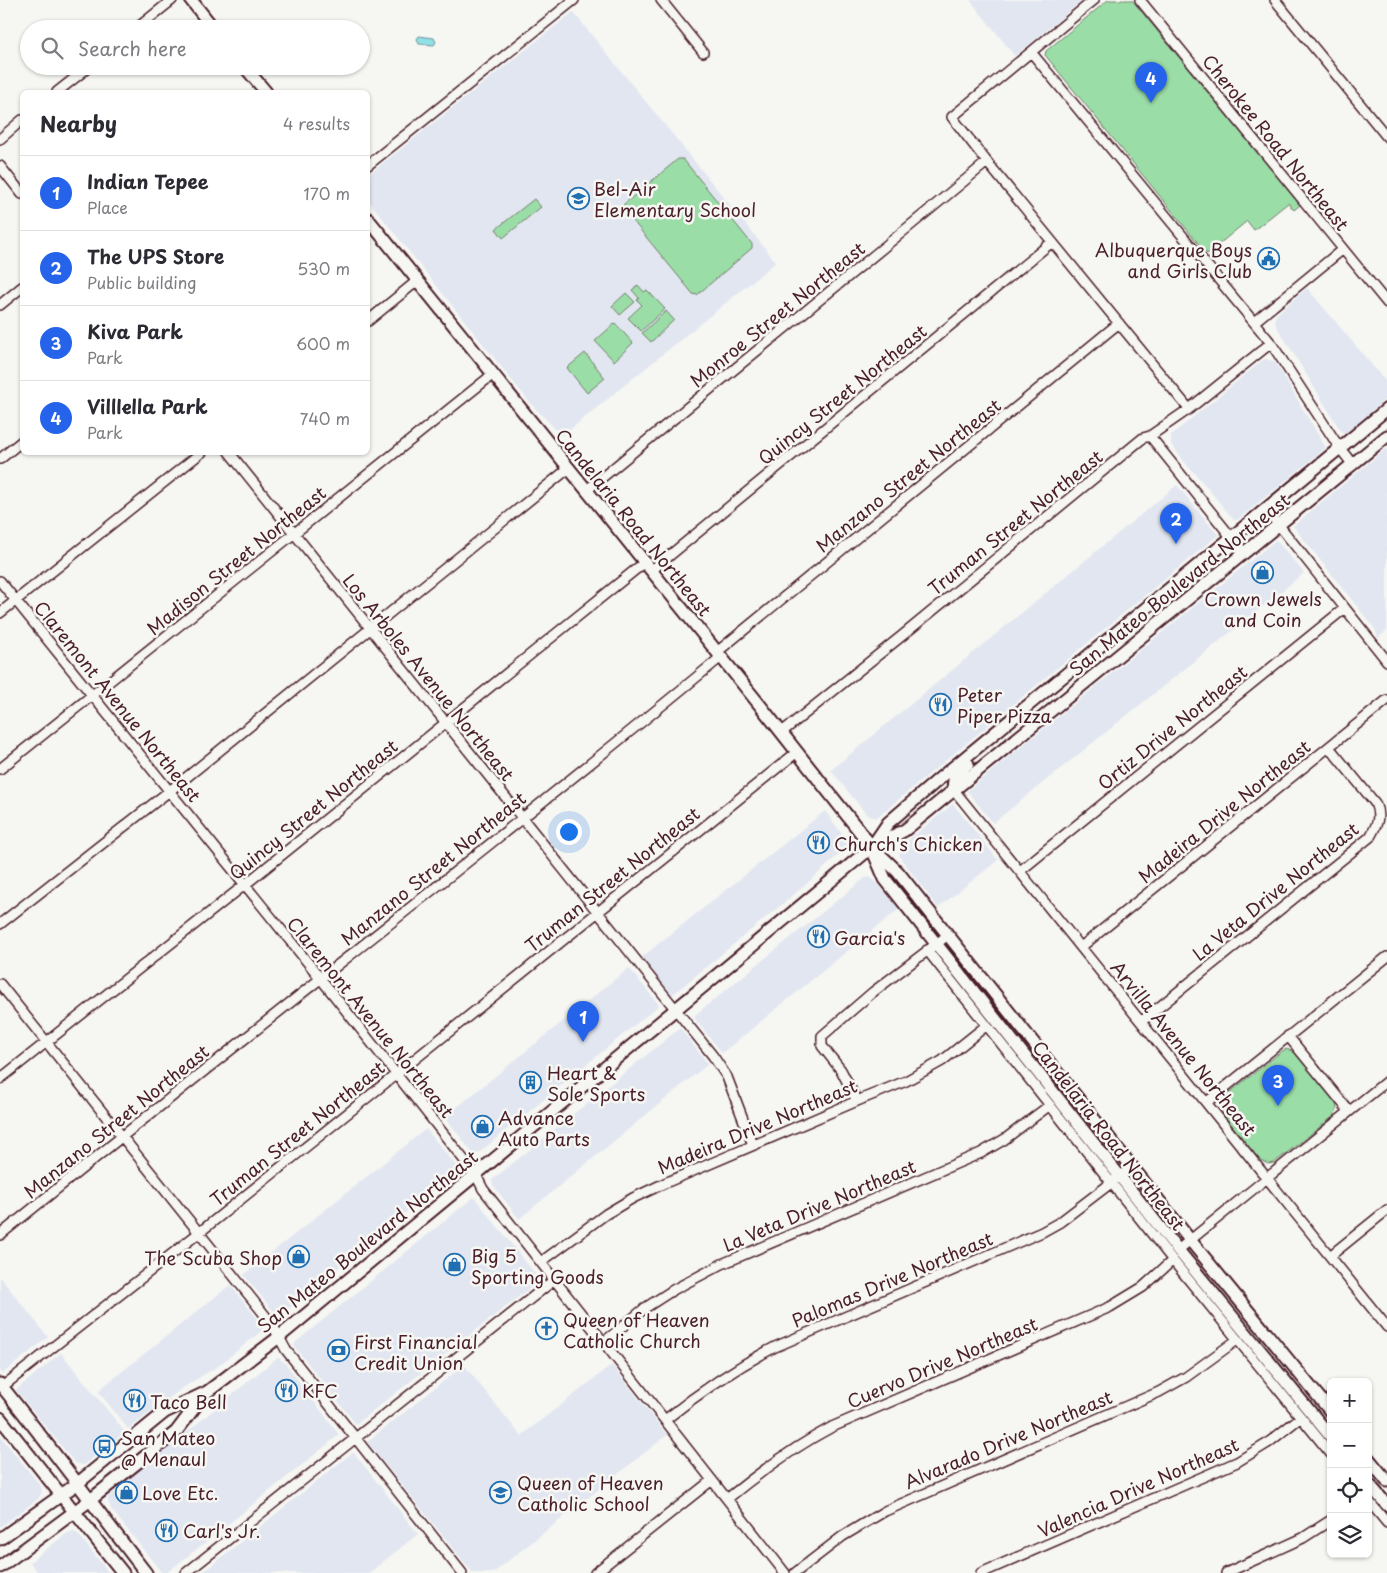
<!DOCTYPE html>
<html lang="en">
<head>
<meta charset="utf-8">
<style>
  body { margin:0; font-family:"Playpen Sans",sans-serif; background:#f2f2f3; color:#2b2b33 }
  .controls { position:absolute; right:15px; bottom:15px; display:grid; overflow:hidden; border-radius:8px; box-shadow:0 1px 4px #0004 }
  .controls button { width:45px; height:45px; display:grid; place-items:center; padding:0; border:0; border-bottom:1px solid #e1e1e2; background:#fff; color:#2b2b33; font:25px sans-serif }
  .you { position:absolute; left:568px; top:831px; width:18px; height:18px; margin:-12px; border:4px solid #fff; border-radius:50%; background:#1a73e8; box-shadow:0 0 0 8px #1a73e833 }
  .badge { display:grid; place-items:center; width:32px; height:32px; border-radius:50%; background:#2563eb; color:#fff; font-size:16px; font-weight:700 }
  .pin { position:absolute; translate:-50% -41px; filter:drop-shadow(0 1px 2px #0008) }
  .pin::after { content:''; position:absolute; top:26px; width:18px; height:15px; background:inherit; clip-path:polygon(0 0,100% 0,50% 100%) }
  .list { margin:0; padding:0; list-style:none }
  h2 { display:flex; justify-content:space-between; align-items:center; height:65px; margin:0; padding:0 20px; font-size:21px }
  h2 small { font-size:16px; font-weight:400; color:#7c7c81 }
  .list li { display:grid; grid-template-columns:32px 1fr auto; gap:15px; align-items:center; box-sizing:border-box; height:75px; padding:0 20px; border-top:1px solid #e1e1e2 }
  .list b { display:block; font-size:19px; white-space:nowrap }
  .list p { margin:0; font-size:16px; white-space:nowrap; color:#7c7c81 }
  .list em { font-size:16px; font-style:normal; color:#7c7c81 }
  .icon { flex:none; width:28px; height:28px; fill:none; stroke:currentColor; stroke-width:2; stroke-linecap:round; stroke-linejoin:round }
  .map { position:relative; flex:none; width:1387px; height:1573px; overflow:hidden }
  .search { position:absolute; background:#fff; box-shadow:0 1px 4px #0004; left:20px; top:20px; width:350px; height:55px; display:flex; align-items:center; gap:12px; box-sizing:border-box; padding:0 18px; border-radius:28px; color:#7c7c81; font-size:19px }
  .panel { position:absolute; background:#fff; box-shadow:0 1px 4px #0004; left:20px; top:90px; width:350px; height:365px; border-radius:8px }
  .map>svg:first-child { display:block }
</style>
</head>
<body>
<div class="map">
<svg width="1387" height="1573" viewBox="0 0 1387 1573">
  <rect width="100%" height="100%" fill="#f6f6f2"/>
  <filter id="ink" filterUnits="userSpaceOnUse"><feTurbulence type="fractalNoise" baseFrequency=".02" numOctaves="2"/><feDisplacementMap in="SourceGraphic" scale="10" xChannelSelector="R" yChannelSelector="G"/><feConvolveMatrix kernelMatrix="1 2 1 2 8 2 1 2 1" color-interpolation-filters="sRGB"/></filter>
  <g filter="url(#ink)">
    <!-- built -->
    <path fill="#e1e6f1" d="M970,0h113l-68,56z
      M573,12l203,250 -214,174 -31,-32 -163,-204v-25z
      M1307,288l80,95v5l-2,2 2,3v5l-42,35 -4,-2 -65,-106 -1,-7 2,-4z
      M1266,359l9,3 51,86 -89,72h-3l-40,-48 -4,-3 -19,-25v-9l4,-3 88,-72z
      M1387,448v182l-9,8 -3,-9 -82,-103z
      M1177,485l41,50 -342,283 -9,-3 -36,-45z
      M1276,540l28,33 -311,250 -26,-32z
      M953,804l45,56 -60,48 -38,-51 -1,-7 2,-4z
      M825,811l22,30v6l-44,40 -131,108 -30,-38z
      M869,877l6,4 24,28 -177,144 -27,-34v-4l170,-137z
      M629,968l30,37 -184,151 -30,-39z
      M680,1028l28,36 -189,155 -26,-34 -1,-5z
      M426,1129l33,40 -181,148 -34,-42z
      M474,1197l66,83 -184,144 -62,-78 2,-4z
      M0,1277l48,60 -46,37 -2,-3z
      M230,1285l35,43 -47,38 -34,21 -56,42 -30,-38z
      M61,1353l64,79 -41,33 -9,-2 -59,-73z
      M277,1358h2l7,6 53,71 -128,103 -45,35h-4l-51,-64 -3,-8 1,-5z
      M464,1365l57,71 91,-71 55,70 -174,138h-20l-106,-131z
      M0,1436l41,50 1,5 -3,7 -39,29z
      M352,1453h2l64,81 -49,39h-167z
      M73,1531l5,3 31,39h-71l-8,-11 36,-28z"/>
    <!-- green -->
    <path fill="#9bdda7" stroke="#727e69" d="M1108,0h24l168,205 -6,5 -6,-7 -34,27 -7,-9 -40,33 -162,-199 1,-4z
      M678,159h5l69,85v4l-55,47 -4,-1 -70,-85 1,-5z
      M534,199l7,8 -38,31 -7,-9z
      M638,285l6,7 3,-2 18,19 -24,22 -13,-13 14,-13 -5,-5 2,-2 -7,-8z
      M626,293l9,9 -15,13 -8,-9z
      M666,311l8,9 -23,22 -9,-9z
      M615,323l18,20 -19,18 -19,-20z
      M585,353l20,25 -18,15 -20,-25z
      M1287,1049l11,5 37,46 2,9 -3,7 -60,47 -6,1 -8,-4 -38,-47 -1,-9 3,-7 58,-46z"/>
    <!-- water -->
    <path fill="#8fe1e6" stroke="#73939b" d="M419,36l15,2 2,4 -2,3 -15,-1 -2,-5z"/>
    <g fill="none" stroke-linecap="round" stroke-linejoin="round">
      <defs>
        <path id="minor" d="M661,0l42,52
          M1094,0l-142,117 35,45 202,247
          M1140,0l247,303
          M1275,0l112,137
          M136,29l36,-29
          M1031,52l240,291 68,104 14,18
          M57,92l33,-26
          M0,139l22,-19
          M368,165l206,-165
          M0,166l22,28
          M0,305l22,-18
          M368,321l49,-40
          M1254,322l89,-73
          M1150,436l94,117
          M229,452l484,604 14,21 26,68
          M0,459l22,-18
          M587,490c133,-110 267,-217 400,-328
          M1266,509l121,152
          M652,570l400,-328
          M0,581l321,398 155,196 7,14 8,10 294,374
          M0,613l202,-161
          M717,652l402,-329
          M782,732l121,-97 240,-197 7,-2 39,-27 82,-66
          M0,769l492,-394
          M954,790l433,537
          M1020,871l325,-263
          M0,924l177,-139 392,-317
          M1081,947l306,-247
          M927,950l248,313 156,191
          M0,984l272,340 14,26 176,223
          M1142,1021l228,-184c7,-12 11,-20 5,-34l-46,-56
          M1288,1036l61,75
          M0,1079l252,-200 393,-317
          M857,1101l-16,-31 -19,-24v-10l51,-44 75,-57
          M1207,1102l180,-145
          M0,1235c239,-195 484,-382 721,-578
          M1178,1250l209,-169
          M1330,1256l57,-46
          M541,1262l65,-48 27,-16 32,-15 192,-82 49,-20 36,-20 45,-36
          M604,1342l41,-34 28,-18 49,-26 259,-111 24,-14 45,-34
          M2,1387l198,-155 597,-480
          M665,1420c35,-28 70,-52 110,-73l267,-115 18,-10 72,-55
          M727,1499c33,-27 67,-52 105,-72l278,-120 33,-20 30,-27
          M1368,1500l19,23
          M186,1573l368,-293
          M595,1573l117,-93
          M795,1573l48,-37 42,-25 274,-119 27,-15 51,-37
          M981,1573l256,-111 31,-19 33,-26
          M1226,1573l77,-35 28,-18"/>
        <path id="major" d="M191,0l23,29
          M244,66l22,26
          M368,219l391,485 113,143 26,25 292,368 141,172
          M954,790c-3,-13 5,-18 14,-26
          M873,845l15,-22 51,-44 448,-370
          M873,851l12,28 293,371 153,187
          M0,1384c50,62 97,126 146,189
          M0,1418l123,155
          M1368,1458l19,23
          M1368,1483l19,22
          M0,1539l78,-56 87,-71 42,-20 72,-55 593,-490 33,-17 482,-394
          M0,1567l89,-66 87,-69 28,-37"/>
      </defs>
      <!-- minor casing -->
      <use href="#minor" stroke="#4a1f2b" stroke-width="12"/>
      <!-- major casing -->
      <use href="#major" stroke="#4a1f2b" stroke-width="15"/>
      <!-- minor -->
      <use href="#minor" stroke="#f6f6f2" stroke-width="9"/>
      <!-- major -->
      <use href="#major" stroke="#f6f6f2" stroke-width="11"/>
    </g>
  </g>
  <!-- icons -->
  <defs>
    <symbol id="school-ring" viewBox="-11 -11 22 22"><circle r="9.5" fill="#f6f6f2" stroke="#1f6fb2" stroke-width="1.5"/><path d="M0-5L7-2L0 1L-7-2ZM-4 1L0 2.5L4 1V4Q0 6-4 4Z" fill="#1f6fb2"/></symbol>
    <symbol id="civic-ring" viewBox="-11 -11 22 22"><circle r="9.5" fill="#f6f6f2" stroke="#1f6fb2" stroke-width="1.5"/><path d="M-.6-6.5H3V-4.5H.6V-3L4-1V1h2V6H-6V1h2V-1L-.6-3ZM-1.2 2.5V6h2.4V2.5Z" fill="#1f6fb2"/></symbol>
    <symbol id="shop-ring" viewBox="-11 -11 22 22"><circle r="9.5" fill="#f6f6f2" stroke="#1f6fb2" stroke-width="1.5"/><path d="M-5-2.5h2.3a2.7 3.5 0 0 1 5.4 0H5L5.5 6h-11ZM-1.5-2.5h3a1.5 2.3 0 0 0-3 0Z" fill="#1f6fb2"/></symbol>
    <symbol id="restaurant-ring" viewBox="-11 -11 22 22"><circle r="9.5" fill="#f6f6f2" stroke="#1f6fb2" stroke-width="1.5"/><path d="M-5-6h1v4h1v-4h1v4h1v-4h1v5L-1.5 .5V6h-2V.5L-5-1ZM5-6V6H3V1.5H1.5Q1.5-4 5-6Z" fill="#1f6fb2"/></symbol>
    <symbol id="building-ring" viewBox="-11 -11 22 22"><circle r="9.5" fill="#f6f6f2" stroke="#1f6fb2" stroke-width="1.5"/><path d="M-4-6H4V6H1V3H-1V6H-4ZM-2.5-4.3h1.7v1.8h-1.7ZM.8-4.3h1.7v1.8H.8ZM-2.5-1h1.7V.8h-1.7ZM.8-1h1.7V.8H.8Z" fill="#1f6fb2"/></symbol>
    <symbol id="church-ring" viewBox="-11 -11 22 22"><circle r="9.5" fill="#f6f6f2" stroke="#1f6fb2" stroke-width="1.5"/><path d="M-1.2-6h2.4v3.5h3.3v2.4h-3.3V6h-2.4V-.1h-3.3v-2.4h3.3Z" fill="#1f6fb2"/></symbol>
    <symbol id="bank-ring" viewBox="-11 -11 22 22"><circle r="9.5" fill="#f6f6f2" stroke="#1f6fb2" stroke-width="1.5"/><path d="M-6-4H6V4H-6ZM0-2.3a2.3 2.3 0 1 0 0 4.6a2.3 2.3 0 1 0 0-4.6Z" fill="#1f6fb2"/></symbol>
    <symbol id="bus-ring" viewBox="-11 -11 22 22"><circle r="9.5" fill="#f6f6f2" stroke="#1f6fb2" stroke-width="1.5"/><path d="M-5-6H5V4H4V6H2V4H-2V6H-4V4H-5ZM-3.5-4V0h7V-4ZM-3.5 1.2v1.5H-2V1.2ZM2 1.2v1.5H3.5V1.2Z" fill="#1f6fb2"/></symbol>
  </defs>
  <g fill-rule="evenodd">
    <use href="#school-ring" x="566" y="186" width="25" height="25"/>
    <use href="#civic-ring" x="1256" y="246" width="25" height="25"/>
    <use href="#shop-ring" x="1250" y="560" width="25" height="25"/>
    <use href="#restaurant-ring" x="928" y="692" width="25" height="25"/>
    <use href="#restaurant-ring" x="806" y="830" width="25" height="25"/>
    <use href="#restaurant-ring" x="806" y="924" width="25" height="25"/>
    <use href="#building-ring" x="518" y="1070" width="25" height="25"/>
    <use href="#shop-ring" x="470" y="1114" width="25" height="25"/>
    <use href="#shop-ring" x="286" y="1244" width="25" height="25"/>
    <use href="#shop-ring" x="442" y="1252" width="25" height="25"/>
    <use href="#church-ring" x="534" y="1316" width="25" height="25"/>
    <use href="#bank-ring" x="326" y="1338" width="25" height="25"/>
    <use href="#restaurant-ring" x="274" y="1378" width="25" height="25"/>
    <use href="#restaurant-ring" x="122" y="1388" width="25" height="25"/>
    <use href="#bus-ring" x="92" y="1434" width="25" height="25"/>
    <use href="#shop-ring" x="114" y="1480" width="25" height="25"/>
    <use href="#school-ring" x="488" y="1480" width="25" height="25"/>
    <use href="#restaurant-ring" x="154" y="1518" width="25" height="25"/>
  </g>
  <g text-anchor="middle" dominant-baseline="central" stroke-width="5" stroke-linejoin="round" paint-order="stroke">
    <!-- street labels -->
    <g font-size="18" fill="#4a1f2b" stroke="#f6f6f2">
      <text transform="translate(1276 142) rotate(51)">Cherokee Road Northeast</text>
      <text transform="translate(777 314) rotate(-39)">Monroe Street Northeast</text>
      <text transform="translate(842 394) rotate(-39)">Quincy Street Northeast</text>
      <text transform="translate(908 475) rotate(-39)">Manzano Street Northeast</text>
      <text transform="translate(634 522) rotate(51)">Candelaria Road Northeast</text>
      <text transform="translate(1015 522) rotate(-39)">Truman Street Northeast</text>
      <text transform="translate(236 560) rotate(-39)">Madison Street Northeast</text>
      <text transform="translate(1179 584) rotate(-39)">San Mateo Boulevard Northeast</text>
      <text transform="translate(429 677) rotate(51)">Los Arboles Avenue Northeast</text>
      <text transform="translate(118 701) rotate(51)">Claremont Avenue Northeast</text>
      <text transform="translate(1172 727) rotate(-39)">Ortiz Drive Northeast</text>
      <text transform="translate(313 809) rotate(-39)">Quincy Street Northeast</text>
      <text transform="translate(1224 811) rotate(-39)">Madeira Drive Northeast</text>
      <text transform="translate(433 868) rotate(-39)">Manzano Street Northeast</text>
      <text transform="translate(612 879) rotate(-39)">Truman Street Northeast</text>
      <text transform="translate(1275 891) rotate(-39)">La Veta Drive Northeast</text>
      <text transform="translate(371 1017) rotate(51)">Claremont Avenue Northeast</text>
      <text transform="translate(1184 1048) rotate(51)">Arvilla Avenue Northeast</text>
      <text transform="translate(116 1121) rotate(-39)">Manzano Street Northeast</text>
      <text transform="translate(757 1126) rotate(-23)">Madeira Drive Northeast</text>
      <text transform="translate(297 1133) rotate(-39)">Truman Street Northeast</text>
      <text transform="translate(1109 1135) rotate(52)">Candelaria Road Northeast</text>
      <text transform="translate(819 1205) rotate(-23)">La Veta Drive Northeast</text>
      <text transform="translate(367 1241) rotate(-39)">San Mateo Boulevard Northeast</text>
      <text transform="translate(892 1279) rotate(-23)">Palomas Drive Northeast</text>
      <text transform="translate(942 1362) rotate(-23)">Cuervo Drive Northeast</text>
      <text transform="translate(1008 1439) rotate(-23)">Alvarado Drive Northeast</text>
      <text transform="translate(1138 1487) rotate(-24)">Valencia Drive Northeast</text>
    </g>
    <!-- poi labels -->
    <g font-size="18" fill="#4a1f2b" stroke="#f6f6f2" text-anchor="start">
      <text x="594" y="188">Bel-Air<tspan x="594" dy="21">Elementary School</tspan></text>
      <text x="1252" y="249" text-anchor="end">Albuquerque Boys<tspan x="1252" dy="21">and Girls Club</tspan></text>
      <text x="1263" y="598" text-anchor="middle">Crown Jewels<tspan x="1263" dy="21">and Coin</tspan></text>
      <text x="957" y="694">Peter<tspan x="957" dy="21">Piper Pizza</tspan></text>
      <text x="834" y="843">Church's Chicken</text>
      <text x="834" y="937">Garcia's</text>
      <text x="547" y="1072">Heart &amp;<tspan x="547" dy="21">Sole Sports</tspan></text>
      <text x="498" y="1117">Advance<tspan x="498" dy="21">Auto Parts</tspan></text>
      <text x="471" y="1255">Big 5<tspan x="471" dy="21">Sporting Goods</tspan></text>
      <text x="282" y="1257" text-anchor="end">The Scuba Shop</text>
      <text x="563" y="1319">Queen of Heaven<tspan x="563" dy="21">Catholic Church</tspan></text>
      <text x="354" y="1341">First Financial<tspan x="354" dy="21">Credit Union</tspan></text>
      <text x="302" y="1390">KFC</text>
      <text x="150" y="1401">Taco Bell</text>
      <text x="121" y="1437">San Mateo<tspan x="121" dy="21">@ Menaul</tspan></text>
      <text x="517" y="1482">Queen of Heaven<tspan x="517" dy="21">Catholic School</tspan></text>
      <text x="142" y="1492">Love Etc.</text>
      <text x="183" y="1530">Carl's Jr.</text>
    </g>
  </g>
</svg>
<div class="controls">
<button>+</button>
<button>−</button>
<button><svg class="icon" aria-label="locate" viewBox="0 0 24 24"><circle cx="12" cy="12" r="6"/><path d="M12 2v4M12 18v4M2 12h4M18 12h4"/></svg></button>
<button><svg class="icon" aria-label="layers" viewBox="0 0 24 24"><path d="M12 4l9 5-9 5-9-5zM3 14l9 5 9-5"/></svg></button>
</div>
<div class="you"></div>
<div class="pin badge" style="left:583px;top:1042px">1</div>
<div class="pin badge" style="left:1176px;top:544px">2</div>
<div class="pin badge" style="left:1278px;top:1106px">3</div>
<div class="pin badge" style="left:1151px;top:103px">4</div>
<div class="search"><svg class="icon" aria-label="search" viewBox="0 0 24 24"><circle cx="10" cy="10" r="6"/><path d="M15 15l6 6"/></svg>Search here</div>
<section class="panel">
<h2>Nearby<small>4 results</small></h2>
<ul class="list">
<li><span class="badge">1</span><div><b>Indian Tepee</b><p>Place</p></div><em>170 m</em></li>
<li><span class="badge">2</span><div><b>The UPS Store</b><p>Public building</p></div><em>530 m</em></li>
<li><span class="badge">3</span><div><b>Kiva Park</b><p>Park</p></div><em>600 m</em></li>
<li><span class="badge">4</span><div><b>Villlella Park</b><p>Park</p></div><em>740 m</em></li>
</ul>
</section>
</div>
</body>
</html>
